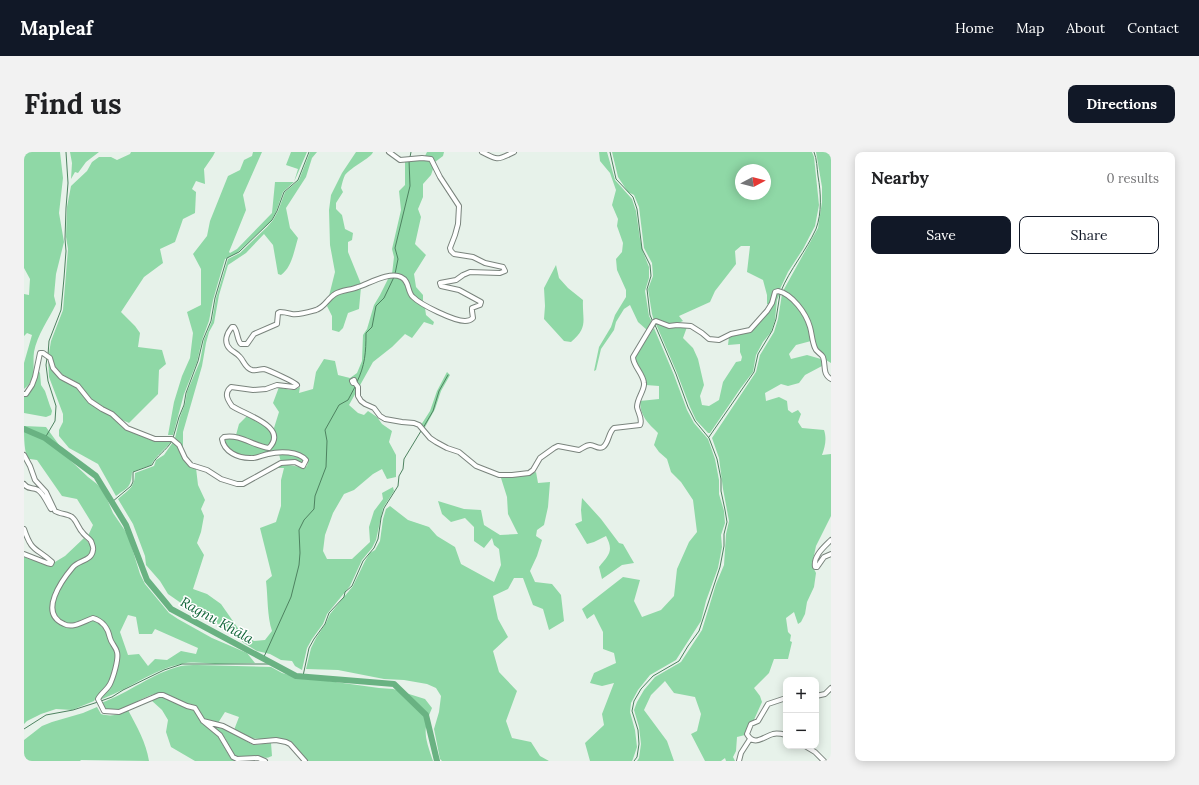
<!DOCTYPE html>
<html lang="en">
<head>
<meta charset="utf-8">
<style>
  body { margin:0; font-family:Lora,serif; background:#f2f2f2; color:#202124 }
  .controls { position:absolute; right:12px; bottom:12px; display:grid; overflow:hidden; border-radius:8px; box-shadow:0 2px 10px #0003 }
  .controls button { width:36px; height:36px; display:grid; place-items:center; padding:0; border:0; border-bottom:1px solid #e0e0e0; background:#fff; color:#202124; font:20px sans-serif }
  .compass { position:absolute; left:711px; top:12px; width:36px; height:36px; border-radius:50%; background:#fff; box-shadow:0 2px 10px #0003; rotate:83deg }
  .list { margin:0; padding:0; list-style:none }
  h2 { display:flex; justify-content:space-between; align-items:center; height:52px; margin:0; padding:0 16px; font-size:17px }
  h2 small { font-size:13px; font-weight:400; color:#757577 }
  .actions { display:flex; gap:8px; padding:12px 16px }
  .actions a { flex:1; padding:9px 0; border:1px solid #111827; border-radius:8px; text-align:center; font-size:14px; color:#111827 }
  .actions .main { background:#111827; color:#fff }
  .map { position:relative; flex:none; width:807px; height:609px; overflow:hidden; border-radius:8px }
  header { display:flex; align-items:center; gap:24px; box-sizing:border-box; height:56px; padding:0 20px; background:#111827; color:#fff }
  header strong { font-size:19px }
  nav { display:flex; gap:22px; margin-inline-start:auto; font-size:14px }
  .intro { display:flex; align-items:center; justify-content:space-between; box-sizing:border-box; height:96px; padding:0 24px }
  h1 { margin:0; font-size:28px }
  .button { padding:10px 18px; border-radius:8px; background:#111827; color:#fff; font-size:14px; font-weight:700 }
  main { display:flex; gap:24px; padding:0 24px }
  aside { flex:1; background:#fff; border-radius:8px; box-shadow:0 2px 10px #0003 }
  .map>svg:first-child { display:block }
</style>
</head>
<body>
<header>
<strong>Mapleaf</strong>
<nav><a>Home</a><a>Map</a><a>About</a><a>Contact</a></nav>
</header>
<div class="intro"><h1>Find us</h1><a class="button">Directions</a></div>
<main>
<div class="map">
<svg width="807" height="609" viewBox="0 0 807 609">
  <rect width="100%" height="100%" fill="#e7f2ea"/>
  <!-- green -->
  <path fill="#8fd8a6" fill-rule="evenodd" d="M0,0h36l3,26 -4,35 5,29 -8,32 -2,22 2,8c-7,15 -19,31 -22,48 -2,14 4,26 -10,37v-26l8,-28 -5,-2 -3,3v-42l5,1 1,-16 -6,-11z
    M46,0h29l-13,10 -8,11 -3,-1 -4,7 1,-16z
    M107,0h84l-2,4 -9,13 1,15 -9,-3 -4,8 4,3 -1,21 -12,6 -8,23 -15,7 3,14 -19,14 -23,35 14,14 5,7 -2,14 24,3 4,14 -7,6 -1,24 -29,29 -9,-4 -8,-8 -11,-4 -8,-6 -17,-19 -13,-7 -11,-12 -3,-10 2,-12 12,-31 5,-61 -2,-12 1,-30 4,-21 16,-15 5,-9 7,-5h12l6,3 13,-6z
    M229,0h9l-19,43 3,15 -17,42 1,1 7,-4 35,-36 3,-31h19l4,-13 -12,-4 5,-13h16l-13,30 -11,10 -7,20 -5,9 -34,32 -12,6 -12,41 -4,21 -7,19 -5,22 -13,32 -11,41h-5l6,-33 8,-26 8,-18 3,-25 -6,-21 14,-7v-36l-8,-15 14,-18 3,-15 18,-45 12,-6 4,-10 8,-4z
    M286,0h7l-5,6 -6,19 -20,31 4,20 8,10c-4,13 -6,29 -17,37l-3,-1 -5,-29 -9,-11 -18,19 -18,12 -9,30 -5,28 -5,9 -3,11 -4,23 -19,66v16l-4,-6 -4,-4 5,-21 5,-13 2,-12 13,-31 4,-21 8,-19 4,-23 12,-39 12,-6 27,-26 6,-7 5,-9 7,-19 14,-12z
    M332,0h17c-2,6 -22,15 -28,23 -2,4 -3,9 -4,13l2,4 -7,11v6l6,6 3,14 8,4 -1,7 -4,2v10l13,32 -32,12 6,-24 -5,-27 -1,-35 2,-15 11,-22z
    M403,0h17l-1,4 -8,6 -2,-4 -8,-2z
    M575,0h8l8,28 17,19 4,12 4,28 3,13 6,15v11l-4,13 4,25 3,6 -5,8 -9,-8 -8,-17 -6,4 -8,13 -2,8 -13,19 -5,21 -2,1 5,-24 12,-20 4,-12 11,-18v-7l-9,-20 -1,-11 6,-7 1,-9 -6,-17 1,-7 -6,-14 4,-15 -6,-17 -10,-12z
    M588,0h200l2,5 5,48 -4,21 -12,23 -15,23 -8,17 -5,1 -6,14h-2v-9l-4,-15 -16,-8 3,-26h-9l-6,5 1,13 -21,27 -5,11 -31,14 4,5c-11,5 -18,3 -29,0l-2,-7 -4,-25 5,-13 -1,-13 -8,-15 -5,-41 -5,-12 -6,-3 -10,-15zM717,18h24v24h-24z
    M792,0h15v211l-5,-3 -2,-4 -8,-7 -4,-24 -6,-12 -23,-22 35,-63 4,-26v-15z
    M398,7l8,1 4,6 -3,9 -8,9v13l-5,12 3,8 -6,27 11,11 -12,19 2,13 7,8v7l-6,-3 -6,-7 -1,-5 -3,-6 -15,-7 2,-17 -2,-8 9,-39 -2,-19 6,-6v-24z
    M532,113l3,13 9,10 15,12c-1,20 6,27 -12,42l-7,-1 -20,-22 1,-13 -1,-18z
    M372,125c12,1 10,11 14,19 2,5 11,9 15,12l1,7 8,7 -1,3 -9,-3 -12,16 -7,-4 -13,13 -19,15 -24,43 9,8 6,2 4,-4 9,6 5,7 10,7 -3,11 7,13v22l-9,2 -5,-10 -9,5 -19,16 -10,4 -11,19 -8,22 -2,16 4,8h25l18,-17 -1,-15 5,-16 9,-12 -1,-6 11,-6 1,4 -11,17 -7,32 -4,8 -10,12 -12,26 -23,28 -4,10 -11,15 -5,9 -5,22 -7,-4 -3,-5 -11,-1 -11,-6 -13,-3 -13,-8 -10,-9 -32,-20 -11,-4 -23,-16 -8,-13 -14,-16 -1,-9 -12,-32 -15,-25c10,-9 17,-11 17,-26l19,-7 2,-6 8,-5 9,-13c10,9 9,22 23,26l2,17 7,15 -4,9 3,7 -3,16 -4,11 7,12 -11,34 14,5 14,10 21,30 12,7 11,-1 7,-9c-5,-15 -4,-34 -6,-50l6,-5 -12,-48 16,-6 5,-16v-26l3,-12h-9c11,-5 17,-3 28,0l4,-2 1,-5c-4,-16 -43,-4 -56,-4 -3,0 -21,-5 -23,-7 -2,-1 -4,-6 -6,-8l6,-5h5l30,11 7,1 5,-9 -2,-12 5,-16 -6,-9 6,-16c7,2 14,5 21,0l-1,6 14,-4 3,-17 8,-13 11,2 3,14 12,3 7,-5 5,-12 1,-26 4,-6 7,-24 6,-10 8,-16z
    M337,135l-2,22 -11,4 -5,15 -4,4 -7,-2v-14l-5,-10 8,-11 11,-2z
    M753,141h3l-3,7 -2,20 -4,12 -8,10 -7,13 -3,17 -13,17 -30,44h-2l-12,-13 -6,-13 -13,-34 -21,-49 1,-1 30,4 -4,11 10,10 5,11 6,26 -4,11 2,9 7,1 10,-6 4,-18 13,-20 5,-1 1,-4 -2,-5v-8l-12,1 1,-8c5,-4 12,-2 18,-4 11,-5 23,-30 30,-40z
    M758,142c18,13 26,25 29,47l-15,4 -7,9 2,5 16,-4 14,4 1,7 -17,9 -6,8 -11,3 -7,-2 -16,9 1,8 13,-4 8,4 1,9 4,3 6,-3 3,4 -3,8 4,6 22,2c3,9 1,17 -2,25l9,-1v62l-15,30 -4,19 4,8 -2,14 -7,15 -2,12 -4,8 -3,2 -4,-12 -8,6 2,14 3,3 -1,6 2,1 -4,17h-14l-5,14 -15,15 6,8 2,6 -9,20 -5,3 -3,10 -8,2 -1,14 -3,6 2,4h-9l-1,-3 -4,3h-16l-14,-27 6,-3 4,-17 -6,-17 -21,-4 -9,-12 -14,14 -7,15 23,31 7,20h-37l2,-3 2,-14 -2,-17 -5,-17 3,-8 7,-12 11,-13 26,-15 21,-32 14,-46 8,-19 2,-31 3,-13 -6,-32 -4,-31 -7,-20 44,-66 4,-17 14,-23 4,-13z
    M630,176l20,47 13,35 7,13 14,16 7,20 4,21v14l5,17 1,12 -4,12 1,12 -4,21 -12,33 -5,20 -25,39 -26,15 -12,15 -7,13 -1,9 5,18 2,17 -4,12 -1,2h-42l-5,-18 19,-18 -2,-11 12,-31 -12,3 -12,-3 4,-10 22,-10 -2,-10 -11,-4v-17l-9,-18 -7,5 -5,-10 41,-32 17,3 -6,21 8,16 19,-7 13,-14 3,-27 12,-27 8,-10 -4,-32 -12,-18 -10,-10 -4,-13 -8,-7 -5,-7 4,-12c-10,-10 -18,-17 -18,-32l19,-2v-13l-13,-1c-1,-11 -9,-18 -11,-29z
    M24,207l5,10 8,10 16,9 12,14 9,7 11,5 13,13 26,12 7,2 16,1c-6,7 -16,15 -20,23l-19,7c-1,16 -4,15 -16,24l-18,-32 -29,-16 -10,-12v-6l4,-8v-8l-14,-37z
    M14,218l2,3 1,12 4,6 5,15 2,5 -1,4 -5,2 -22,-4v-17h3l5,-7z
    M423,220l3,3 -9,16 -6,18 -11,20 -3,-4 9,-14 7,-20z
    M223,264l7,2 16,11 3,12 -3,4h-6l-28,-10 3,-11z
    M0,274l22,1 24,33 18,17 9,7 7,8 9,21 15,22 12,39 5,10 24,29 9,6 34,19 35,15 8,10c-13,0 -27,1 -40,1 -11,-1 -23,-3 -34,0 -27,5 -55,27 -82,36l18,-31 -2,-25 -7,-16 -10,-10 -30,6 -10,-5 -5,-12 6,-18 15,-21 20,-16 -6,-16 5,-11 -16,-26 -15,-3 -25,-36 -7,-1 -1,3c-5,-9 -5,-25 -5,-36zM104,463l8,2 3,17h13l3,-5 43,19 -2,6 -15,-3 -14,9 -12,-1 -7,7 -9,-12 -11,1 -8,-23z
    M255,302c9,-1 18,1 25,7v2h-23z
    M512,320l2,11 12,-1 -2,25 -4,18 -7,5 -1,6 6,4 -5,16 -7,15 5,11 17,2 9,11 3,26 -15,9 -6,-21 -10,-4 -10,-27h-9l-6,11 -15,7 5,23 10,18 -15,14 6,21 18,19 -11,30 6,17 19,4 9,14 9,5h-107l-2,-2 -6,-30 5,-17 2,-16 -5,-8 -9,-4 -23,-4 -20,-1 -46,-9 -32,-1 5,-21 5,-10 10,-15 4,-9 23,-28 12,-25 5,-8 5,-3 5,-9 3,-22 3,-10 4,-3 18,14 21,7 8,9 18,11 6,17 33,18 7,-17 -2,-16 -5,-4 -2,-7 -8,10 -10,-7v-14l-9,-9 -14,4 -9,-8 -4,-13 26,8 17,1 3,15 16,10 18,-1 -10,-20 -1,-17 -6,-19 23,-2z
    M558,346l19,21 18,24 4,1 11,19 -12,2 -20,14 -3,-12c10,-12 15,-16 7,-31l-12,6 -7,2 -12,-20 7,-3 -1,-11z
    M60,386l6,6 2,5 -4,9 -10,3 -18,21 -6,10 -2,9 2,16 4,5 10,5 26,-7c10,5 22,25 22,37 0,8 -4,23 -9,30 -4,5 -10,8 -13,14l-22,9 -16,-1 -15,5 -14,7 -3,3v-167l23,8 5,1 3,-4 10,-6z
    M173,513l74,2 11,6 21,6 18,1 58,8 14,1 32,10 7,9c-10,23 -7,29 1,53h-125l-18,-20 -6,-2h-24l-11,-1 -15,-8 5,-13 -14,-5 -7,11 -14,-3c-9,-18 -7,-11 -23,-19 -5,-2 -10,-6 -16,-7 -22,-4 -38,23 -61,15l-3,-6c28,-10 51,-30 80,-37 5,-1 11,-1 16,-1z
    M135,546h5l30,11 9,14 14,12 13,22 8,4h-43l-24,-14 -5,-15 2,-12 -6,-10 -11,-10z
    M73,555l4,7c10,3 18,1 27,-4 9,17 18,32 21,51l-68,-1 -1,1h-56v-21l18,-14 10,-4 31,-9z
    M183,572l16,3 30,18 18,-2 1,13c-8,4 -11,0 -19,0 -4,0 -8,1 -13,1 -9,-1 -11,-12 -15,-19 -5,-6 -11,-10 -18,-14z"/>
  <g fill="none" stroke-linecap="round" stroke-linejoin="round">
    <!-- stream -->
    <path stroke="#4e8260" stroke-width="1" d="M586,0l6,27 17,18 4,12 5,40 8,16 1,11 -4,13 3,26 3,7
      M386,5l1,-5
      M371,122l3,-15 -3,-11 15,-62 -1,-26
      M757,139c9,-22 25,-40 35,-62 6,-16 5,-36 2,-53 -1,-8 -1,-17 -4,-24
      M24,203l1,-14 12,-31 3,-32 2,-27 -1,-12 1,-31 2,-25 -2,-31
      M333,230c8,-17 9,-29 9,-49l6,-6 4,-21 8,-8 10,-21
      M399,276l10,-17 6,-20 9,-16
      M685,285l45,-65 4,-18 14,-23 4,-12 4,-25
      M21,286l10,-17 1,-15 -8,-25 -2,-16 1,-7
      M149,286l6,-21 5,-12 2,-12 12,-32 5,-21 8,-19 4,-23 12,-40 12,-6 33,-32 5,-9 7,-19 14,-12 11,-28
      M88,350l19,-16 2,-4v-10l19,-7c4,-9 14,-14 20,-24
      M239,507l28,-62 8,-32 1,-12 -1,-23 5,-10 10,-11 1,-13 11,-29 1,-26 -2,-11 14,-25 9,-5 8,-15
      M279,524l6,-28 5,-9 11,-15 4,-11 15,-16 1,-5 7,-6 11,-25 11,-13 4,-9 3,-21 3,-10 14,-22 1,-10 4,-7 1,-10 17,-28
      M77,549l11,-4 11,-7 41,-20 18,-6h92
      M0,577l22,-14 27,-5 25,-8
      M610,609l3,-4 2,-13 -1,-14 -6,-19 2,-10 7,-12 12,-13 26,-15 9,-15 11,-15 21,-64 4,-21v-12l3,-12 -2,-12 -4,-19v-12l-4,-20 -8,-21 -14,-17 -7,-14 -12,-33 -21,-49"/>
    <!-- river -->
    <path stroke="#69b282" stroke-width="6" d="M0,277l21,9 51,38 30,49 21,55 24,29 125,67 98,8 32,31 11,46"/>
    <defs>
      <path id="minor" d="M458,0c17,9 15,8 32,0
        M331,231l-1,-3 -2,1 1,2h2l3,4v9l3,5 4,3 9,4 6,8 5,3 17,3 12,1 5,2 11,13 6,4 11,6 12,4 17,14 23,9h13l17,-2 4,-3 7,-12 14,-10 4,-2 21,4c4,-2 7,-5 11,-5 5,0 8,5 13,2 6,-4 5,-14 11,-19l26,-3c3,-6 -2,-12 -3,-18 0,-9 8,-17 7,-24 -1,-10 -11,-17 -11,-26l21,-35 2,-1 13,5 8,-1 14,1 11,7 7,6 10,1 12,-6 19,-4 17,-19 5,-8 3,-11 3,-1c14,3 28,22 32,36 2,7 2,14 5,21 1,4 6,5 8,9 3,8 -1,17 8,22
        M0,242h2l6,-9 3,-8 5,-24h3l7,5 3,10 8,9 17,9 12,15 12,8 10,5 15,14 28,11h17l7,6 6,13 6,7 16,5 14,9 16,5h6l38,-21 14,-1 8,4 3,-6c-8,-9 -26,-9 -38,-6 -6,1 -12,5 -18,4 -12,0 -26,-6 -28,-19l2,-2c17,-3 29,9 45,11 20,-21 -23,-33 -37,-42 -5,-7 -8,-13 -1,-19l22,3 13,-1 11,-4 17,2 3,-2c-2,-3 -29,-15 -33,-16 -4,0 -8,2 -12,1 -7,-2 -8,-9 -12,-13 -3,-4 -7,-5 -10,-8 -7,-7 -3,-16 2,-22h2c4,5 3,13 7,17h6l7,-10 23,-10 1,-11 2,-1c5,0 8,1 12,2 8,1 17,-2 24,-4 9,-3 11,-11 19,-16 6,-4 16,-4 23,-7 10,-3 32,-16 43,-10 9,4 6,15 12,20 8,8 41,24 52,24 3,0 6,-1 8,-3l-1,-7v-3l8,-3 1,-3 -22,-12 -18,-4 -1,-3 16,-3 7,-5 7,-3 30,1 5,-2 -2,-4 -18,-4 -12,-6 -19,-3 -3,-3 -1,-3 5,-13 3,-11 1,-18 -19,-29 -9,-18 -9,-1 -22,2 -11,-8
        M0,303l6,11 5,14 11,12 9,19c5,3 13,3 17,6 5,4 6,11 11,16 2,3 6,5 8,8 1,3 3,7 2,9 -1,11 -14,10 -20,17 -11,13 -35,46 -9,57 9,5 20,-3 29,-6 10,3 15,10 17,20 1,5 6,9 7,14 2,7 -4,26 -7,32 -3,6 -9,9 -12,15l6,12 15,1 40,-17h4l24,11 8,2 8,13 17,14 13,22 4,2 21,-1 7,3
        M0,332c4,6 8,3 14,6 6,4 9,13 13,19
        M0,377c8,24 12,18 28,33l-1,2 -4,-1 -23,-9
        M807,388c-7,7 -18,16 -16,27h2l7,-10 7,-3
        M792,544l9,-2 6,-6
        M762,546l-18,6 -10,17 -7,3 -4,10c7,13 16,3 26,0 4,-1 9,0 13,1
        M179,569l20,5 31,16 22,-2 10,2 4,2 15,17
        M781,594l10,6 9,9
        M715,609l2,-8 9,-14"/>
    </defs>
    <!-- minor casing -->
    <use href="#minor" stroke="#7a847d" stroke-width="6"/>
    <!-- minor -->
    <use href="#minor" stroke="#fff" stroke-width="4"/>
  </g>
  <g text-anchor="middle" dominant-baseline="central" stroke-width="3" stroke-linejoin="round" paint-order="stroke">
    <!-- water labels -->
    <g font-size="14" font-style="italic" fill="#13663a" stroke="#fff">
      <text transform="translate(193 468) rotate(29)">Ragnu Khāla</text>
    </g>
  </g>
</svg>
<div class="controls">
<button>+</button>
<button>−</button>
</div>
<svg class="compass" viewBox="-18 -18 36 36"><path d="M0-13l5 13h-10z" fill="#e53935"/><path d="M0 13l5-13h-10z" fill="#757577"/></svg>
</div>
<aside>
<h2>Nearby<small>0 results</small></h2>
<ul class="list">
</ul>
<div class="actions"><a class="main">Save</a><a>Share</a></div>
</aside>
</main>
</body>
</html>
